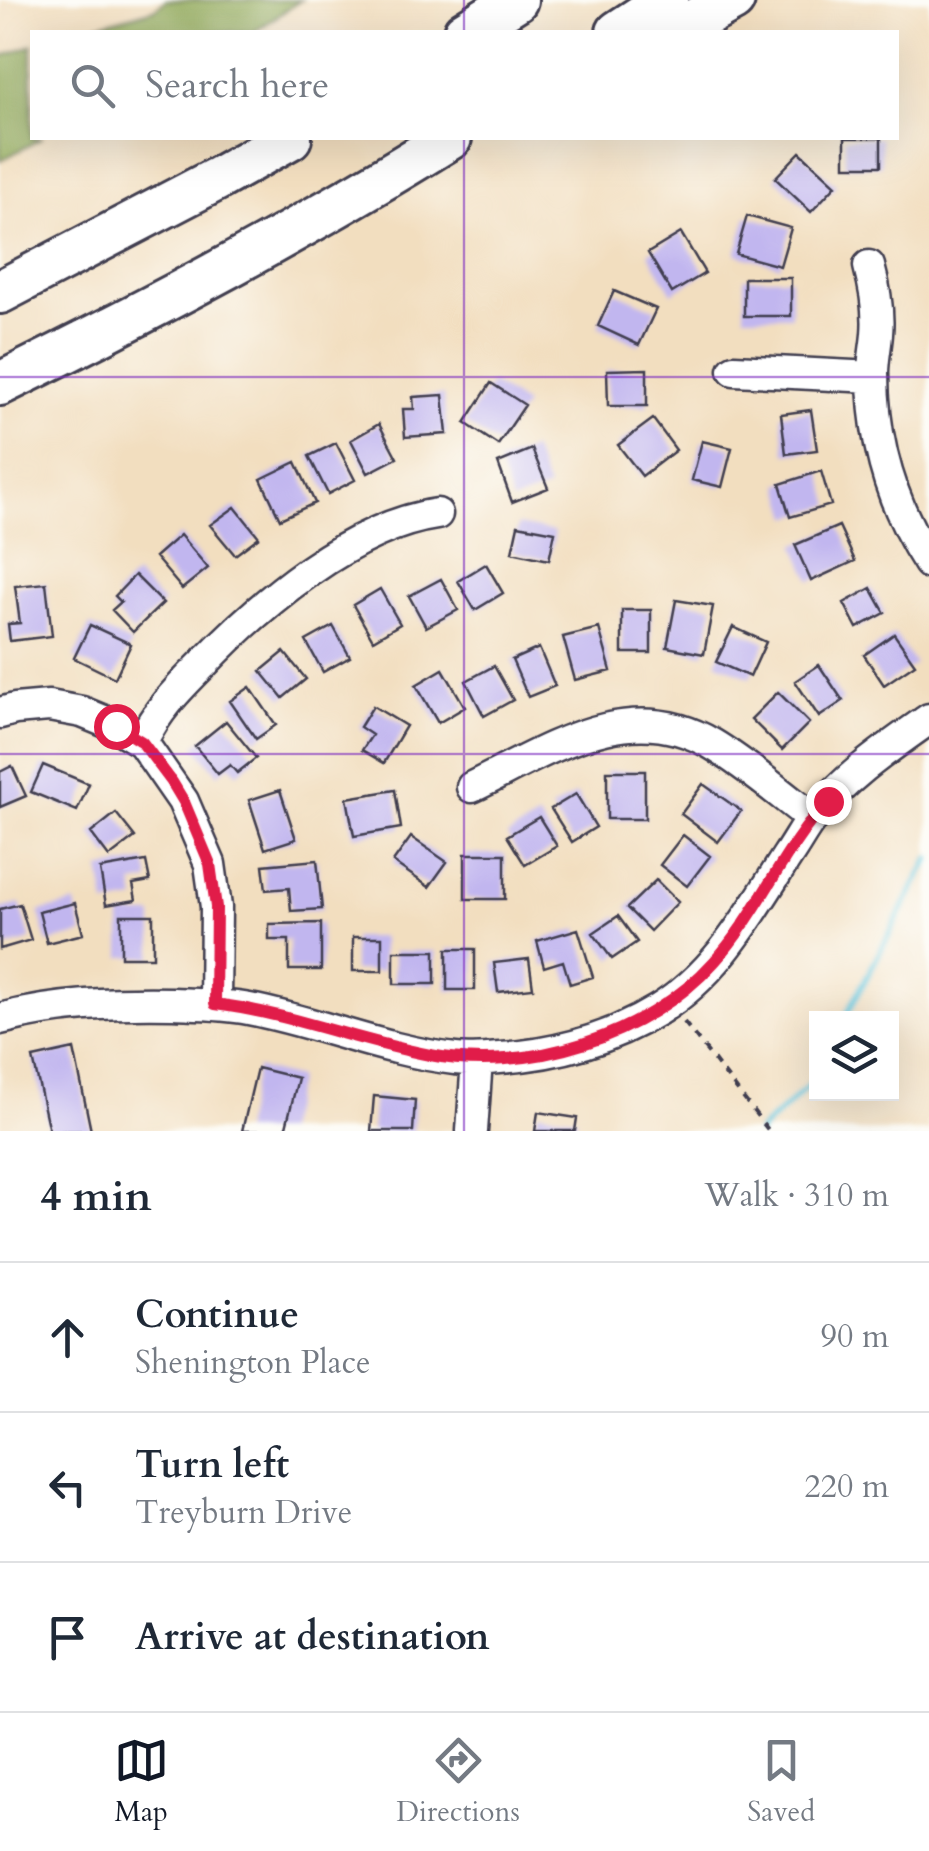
<!DOCTYPE html>
<html lang="en">
<head>
<meta charset="utf-8">
<style>
  body { margin:0; font-family:Cardo,serif; background:#f6f6f7; color:#1f2937 }
  .controls { position:absolute; right:30px; bottom:30px; display:grid; overflow:hidden; border-radius:0px; box-shadow:0 10px 40px #0002 }
  .controls button { width:90px; height:90px; display:grid; place-items:center; padding:0; border:0; border-bottom:2px solid #e0e1e3; background:#fff; color:#1f2937; font:50px sans-serif }
  .stop { position:absolute; width:30px; height:30px; margin:-22px; border:8px solid #e11d48; border-radius:50%; background:#fff }
  .stop.end { background:#e11d48; border-color:#fff; box-shadow:0 2px 10px #0008 }
  .list { margin:0; padding:0; list-style:none }
  h2 { display:flex; justify-content:space-between; align-items:center; height:130px; margin:0; padding:0 40px; font-size:42px }
  h2 small { font-size:32px; font-weight:400; color:#747a83 }
  .list li { display:grid; grid-template-columns:65px 1fr auto; gap:30px; align-items:center; box-sizing:border-box; height:150px; padding:0 40px; border-top:2px solid #e0e1e3 }
  .list b { display:block; font-size:38px; white-space:nowrap }
  .list p { margin:0; font-size:32px; white-space:nowrap; color:#747a83 }
  .list em { font-size:32px; font-style:normal; color:#747a83 }
  .icon { flex:none; width:55px; height:55px; fill:none; stroke:currentColor; stroke-width:2; stroke-linecap:round; stroke-linejoin:round }
  .map { position:relative; flex:none; width:929px; height:1131px; overflow:hidden }
  .search { position:absolute; background:#fff; box-shadow:0 10px 40px #0002; left:30px; right:30px; top:30px; height:110px; display:flex; align-items:center; gap:25px; box-sizing:border-box; padding:0 35px; border-radius:0px; color:#747a83; font-size:38px }
  .sheet { height:580px; background:#fff }
  nav { display:flex; justify-content:space-around; align-items:center; box-sizing:border-box; height:140px; border-top:2px solid #e0e1e3; background:#fff; font-size:28px; color:#747a83 }
  nav a { display:grid; justify-items:center; gap:5px }
  nav .on { color:#111827 }
  .map>svg:first-child { display:block }
</style>
</head>
<body>
<div class="map">
<svg width="929" height="1131" viewBox="0 0 929 1131">
  <rect width="100%" height="100%" fill="#fdfcf7"/>
  <filter id="ink" filterUnits="userSpaceOnUse"><feTurbulence type="fractalNoise" baseFrequency=".01" numOctaves="2"/><feDisplacementMap in="SourceGraphic" scale="20" xChannelSelector="R" yChannelSelector="G"/><feConvolveMatrix kernelMatrix="1 2 1 2 8 2 1 2 1" color-interpolation-filters="sRGB"/></filter>
  <filter id="wash" filterUnits="userSpaceOnUse"><feTurbulence type="fractalNoise" baseFrequency=".0048" numOctaves="4" result="noise"/><feDisplacementMap in="SourceGraphic" scale="40" xChannelSelector="R" yChannelSelector="G"/><feGaussianBlur stdDeviation="2.25" result="paint"/><feColorMatrix in="noise" values="0 0 0 0 0 0 0 0 0 0 0 0 0 0 0 0 0 1.4 0 .05"/><feComposite in="paint" operator="in"/></filter>
  <g filter="url(#wash)">
    <rect width="100%" height="100%" fill="#f2debf"/>
    <!-- forest -->
    <path fill="#94ac5e" stroke="#5b674c" stroke-width="2.5" d="M166,0h135l-47,32h-181l82,-23z
      M32,45v93h10l-42,23v-104z"/>
    <g fill="none" stroke-linecap="round" stroke-linejoin="round">
      <!-- stream -->
      <path stroke="#5ec4db" stroke-width="6" d="M845,1018l84,-159
        M759,1131l52,-47 5,-11"/>
    </g>
    <g id="blocks">
      <!-- building -->
      <path fill="#c1b6ef" d="M845,138h36v28h-36z
        M800,152l36,33 -25,27 -36,-34z
        M747,216l44,12 -11,38 -44,-12z
        M681,233l24,40 -33,20 -24,-40z
        M744,278h47v38h-47z
        M614,291l42,18 -17,36 -41,-19z
        M647,369v37h-39l-1,-36z
        M491,383l34,22 -27,40 -33,-22z
        M443,395l4,39 -42,3 -2,-28h11l-1,-12z
        M811,410l6,40 -31,4 -5,-40z
        M653,419l23,31 -34,26 -24,-31z
        M379,424l18,34 -29,15 -17,-33z
        M702,441l30,7 -10,39 -30,-7z
        M336,443l19,37 -27,14 -19,-38z
        M532,449l16,39 -36,14 -14,-39z
        M296,462l19,41 -35,16 -19,-40z
        M821,471l10,34 -41,12 -10,-33z
        M235,507l24,30 -24,18 -25,-30z
        M518,525l37,7 -6,28 -37,-8z
        M839,526l16,35 -44,20 -16,-36z
        M180,535l28,33 -26,21 -27,-32z
        M486,564l17,29 -28,17 -17,-29z
        M135,575l28,28 -30,29 -21,-22 9,-8 -6,-6z
        M441,579l17,31 -32,17 -17,-31z
        M46,583l6,53 -42,5 -2,-17 12,-1 -5,-37z
        M871,588l14,25 -28,15 -13,-25z
        M380,589l20,35 -27,16 -20,-35z
        M676,600l37,6 -9,48 -37,-7z
        M622,610h29v43h-29z
        M90,625l41,19 -16,34 -41,-20z
        M333,626l17,31 -27,15 -17,-31z
        M733,627l33,15 -16,35 -34,-15z
        M599,628l12,43 -36,9 -12,-43z
        M894,634l21,30 -31,21 -20,-30z
        M539,648l16,38 -27,11 -16,-37z
        M284,652l22,27 -23,19 -22,-27z
        M819,665l24,36 -24,16 -24,-36z
        M494,666l19,34 -29,16 -18,-35z
        M443,669l22,38 -27,16 -22,-38z
        M250,687l26,38 -20,14 -26,-38z
        M778,692l31,31 -27,27 -31,-31z
        M373,706l33,20 -22,37 -22,-13 10,-15 -12,-8z
        M226,721l30,37 -19,15 -7,-8 -12,9 -23,-28z
        M43,765l46,19 -12,27 -46,-19z
        M12,766l14,30 -26,11v-35z
        M607,771h38v48h-38z
        M703,784l38,27 -23,31 -37,-28z
        M280,790l16,49 -31,10 -16,-49z
        M395,790l6,38 -47,8 -7,-38z
        M576,794l20,33 -24,15 -21,-33z
        M116,813l19,24 -26,20 -18,-24z
        M539,817l18,29 -32,19 -18,-29z
        M683,835l27,21 -23,30 -27,-21z
        M411,837l36,25 -18,25 -36,-25z
        M465,854h40v45h-40z
        M317,860l5,49 -31,2 -2,-23 -23,2 -3,-25z
        M146,861l4,20 -17,3 3,16 -30,5 -6,-36z
        M656,880l22,22 -28,29 -23,-23z
        M75,903l8,31 -36,9 -8,-31z
        M20,904l11,36 -31,9v-40z
        M121,915h32v42h-32z
        M618,916l19,26 -25,17 -19,-26z
        M321,923v47h-32v-30h-20v-16z
        M578,929l15,48 -23,7 -7,-23 -19,6 -7,-26z
        M353,937h29v34h-29z
        M447,949h28v41h-28z
        M394,951h41v33h-41z
        M529,959l4,29 -35,4 -4,-29z
        M74,1049l17,82h-42l-16,-73z
        M257,1068l41,10 -13,53h-43z
        M374,1096l41,4 -2,31h-42z
        M538,1112l39,6 -2,13h-40z"/>
    </g>
  </g>
  <g filter="url(#ink)">
    <use href="#blocks" fill-opacity="0" stroke="#413e4f" stroke-width="2.5"/>
    <g fill="none" stroke-linecap="round" stroke-linejoin="round">
      <defs>
        <path id="minor" d="M869,266c6,22 10,46 8,68 -1,13 -4,26 -4,39 0,68 19,133 56,190
          M734,370l139,7
          M0,713l15,-4 34,-3 33,6 34,14 26,16 41,59 27,63 6,43 -1,97
          M142,742c14,-31 37,-54 61,-78 58,-61 149,-138 234,-150
          M472,787c75,-36 157,-93 240,-43 35,21 67,49 100,74
          M0,1019c57,-15 115,-17 173,-16 25,1 51,1 76,6 69,13 135,42 206,50 15,2 30,0 45,-1 57,-4 109,-18 158,-48 60,-37 93,-98 130,-155 9,-13 16,-27 25,-38 32,-40 75,-69 116,-98
          M472,1131l5,-71"/>
        <path id="highway" d="M465,32l51,-32
          M618,32l49,-32
          M675,32l58,-32
          M0,292l217,-113 73,-41
          M0,384c153,-75 306,-156 450,-246"/>
      </defs>
      <!-- minor casing -->
      <use href="#minor" stroke="#413e4f" stroke-width="35"/>
      <!-- highway casing -->
      <use href="#highway" stroke="#413e4f" stroke-width="48"/>
      <!-- path -->
      <path stroke="#413e4f" stroke-width="4" stroke-dasharray="8 8" stroke-linecap="butt" d="M684,1022l85,109"/>
      <!-- minor -->
      <use href="#minor" stroke="#fff" stroke-width="30"/>
      <!-- highway -->
      <use href="#highway" stroke="#fff" stroke-width="42"/>
    </g>
  </g>
  <g fill="none" stroke-linecap="round" stroke-linejoin="round" filter="url(#ink)">
    <!-- route -->
    <path stroke="#e11d48" stroke-width="12" d="M116,726l26,16 30,40 12,20 26,62 6,43 -1,97c73,9 142,37 215,51 97,19 217,-18 284,-93 45,-49 69,-113 114,-161"/>
  </g>
  <!-- grid -->
  <path fill="none" stroke="#7b2cbf" stroke-width="2.5" stroke-opacity="0.55" d="M464,0v32M464,138v993M0,377h929M0,754h929"/>
</svg>
<div class="controls">
<button><svg class="icon" aria-label="layers" viewBox="0 0 24 24"><path d="M12 4l9 5-9 5-9-5zM3 14l9 5 9-5"/></svg></button>
</div>
<div class="stop" style="left:116px;top:726px"></div>
<div class="stop end" style="left:828px;top:801px"></div>
<div class="search"><svg class="icon" aria-label="search" viewBox="0 0 24 24"><circle cx="10" cy="10" r="6"/><path d="M15 15l6 6"/></svg>Search here</div>
</div>
<section class="sheet">
<h2>4 min<small>Walk · 310 m</small></h2>
<ul class="list">
<li><svg class="icon" aria-label="ahead" viewBox="0 0 24 24"><path d="M12 20V5M6 11l6-6 6 6"/></svg><div><b>Continue</b><p>Shenington Place</p></div><em>90 m</em></li>
<li><svg class="icon" aria-label="left" viewBox="0 0 24 24"><path d="M17 20v-9H6M10 6l-5 5 5 5"/></svg><div><b>Turn left</b><p>Treyburn Drive</p></div><em>220 m</em></li>
<li><svg class="icon" aria-label="arrive" viewBox="0 0 24 24"><path d="M6 21V4h12l-3 4 3 4H6"/></svg><div><b>Arrive at destination</b></div></li>
</ul>
</section>
<nav>
<a class="on"><svg class="icon" aria-label="map" viewBox="0 0 24 24"><path d="M3 6l6-2 6 2 6-2v14l-6 2-6-2-6 2zM9 4v14M15 6v14"/></svg>Map</a>
<a><svg class="icon" aria-label="directions" viewBox="0 0 24 24"><path d="M12 3l9 9-9 9-9-9zM9 14v-3h6M13 9l2 2-2 2"/></svg>Directions</a>
<a><svg class="icon" aria-label="saved" viewBox="0 0 24 24"><path d="M7 4h10v16l-5-4-5 4z"/></svg>Saved</a>
</nav>
</body>
</html>
